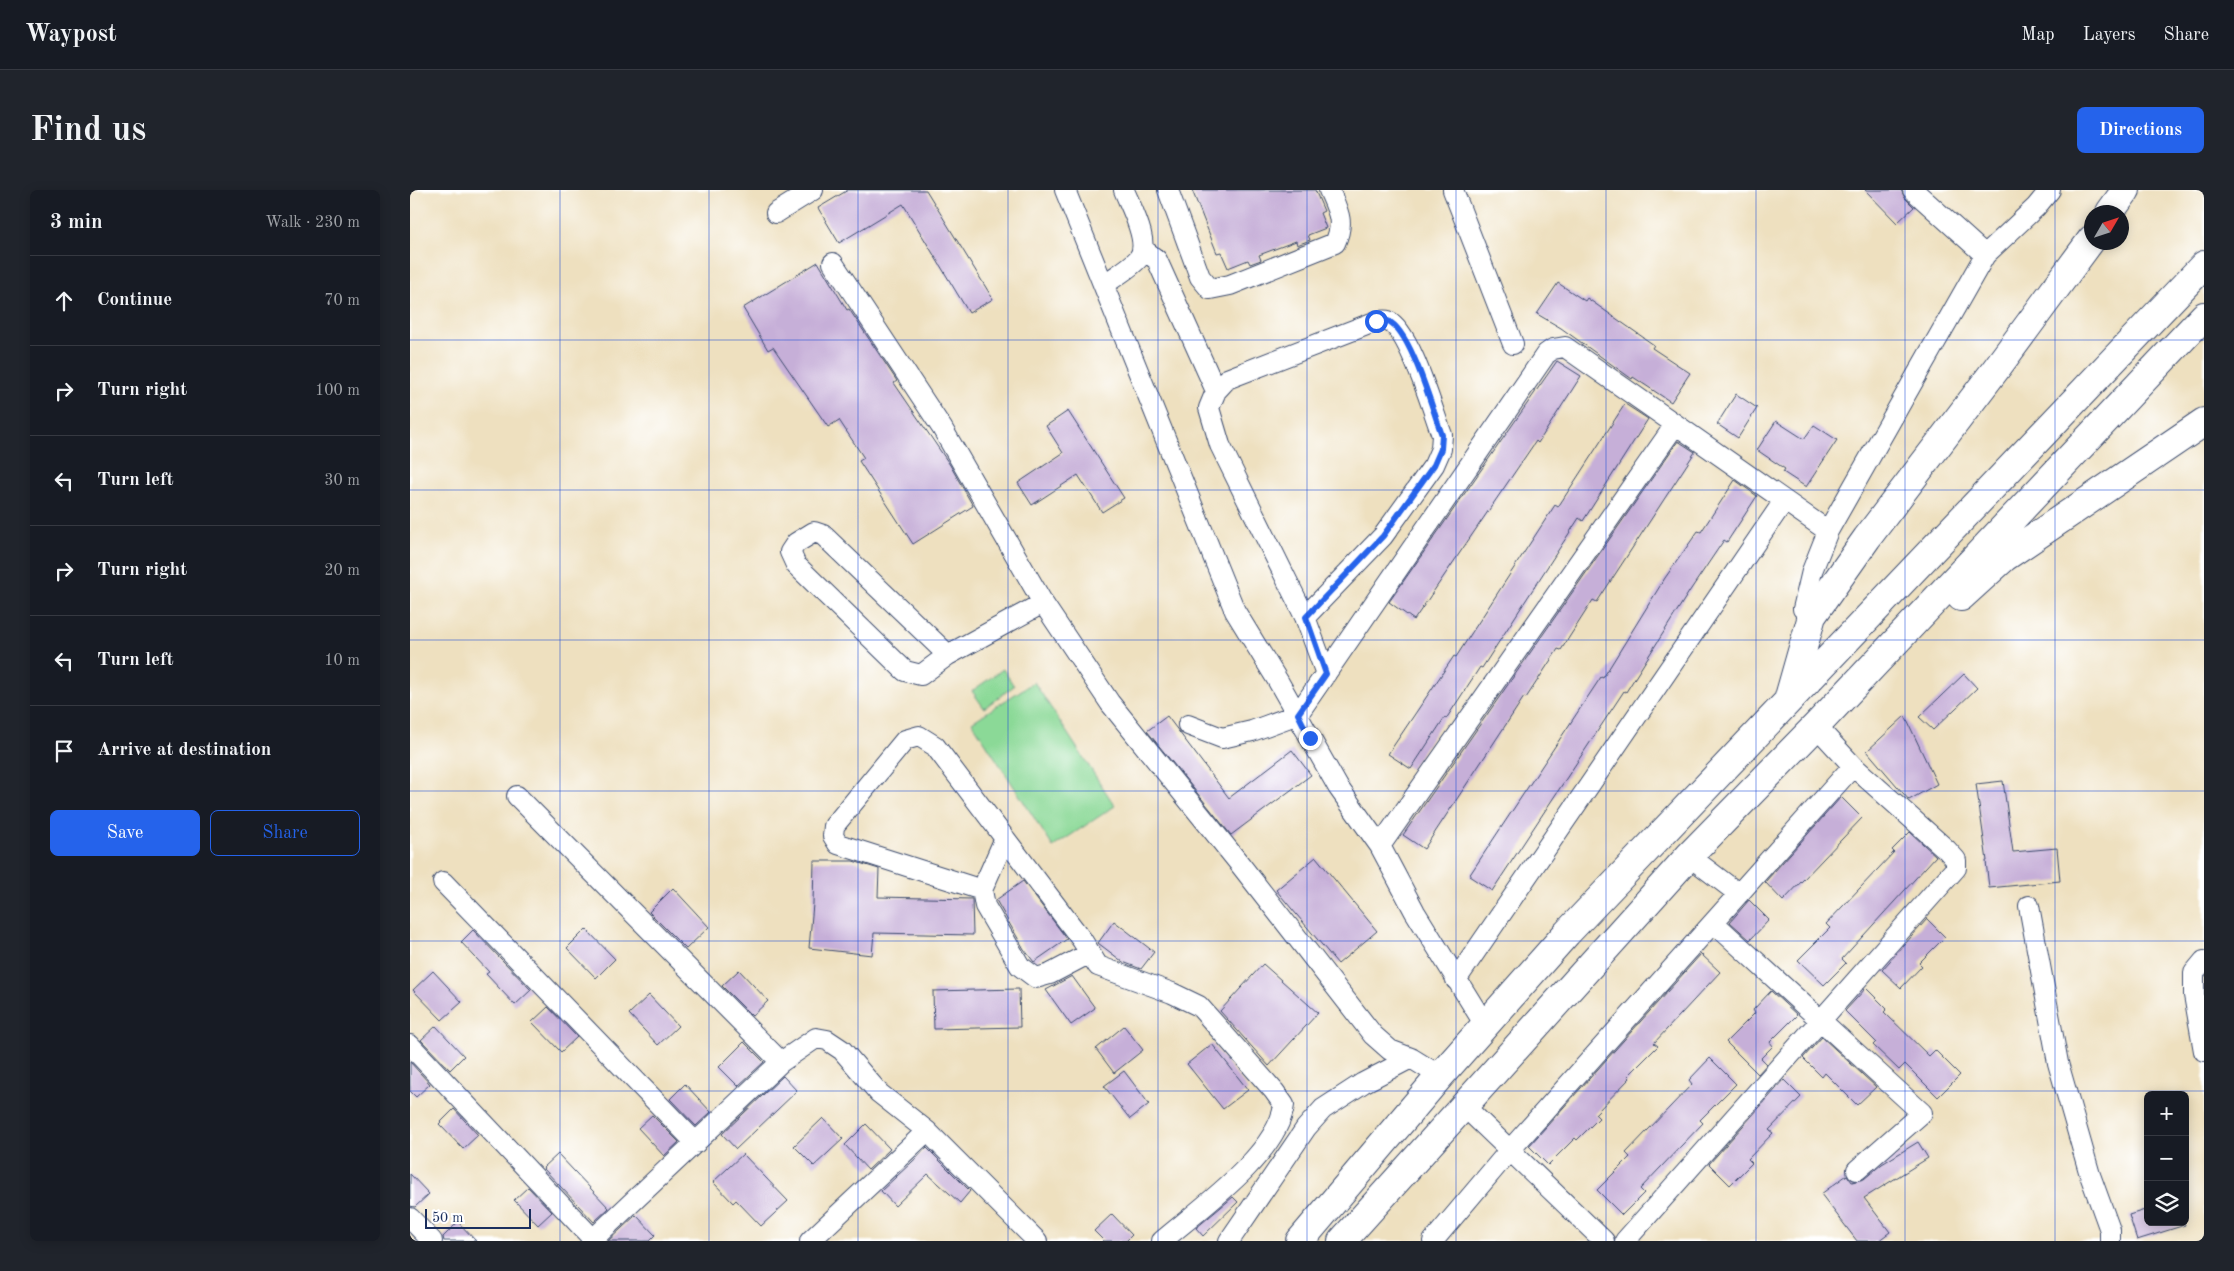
<!DOCTYPE html>
<html lang="en">
<head>
<meta charset="utf-8">
<style>
  body { margin:0; font-family:"Old Standard TT",serif; background:#20242c; color:#f1f3f6 }
  .controls { position:absolute; right:15px; bottom:15px; display:grid; overflow:hidden; border-radius:8px; box-shadow:0 2px 12px #0003 }
  .controls button { width:45px; height:45px; display:grid; place-items:center; padding:0; border:0; border-bottom:1px solid #363941; background:#171b24; color:#f1f3f6; font:25px sans-serif }
  .compass { position:absolute; left:1674px; top:15px; width:45px; height:45px; border-radius:50%; background:#171b24; box-shadow:0 2px 12px #0003; rotate:51deg }
  .scale { position:absolute; left:15px; bottom:12px; width:106px; box-sizing:border-box; padding-left:5px; border:2px solid #1b2f5e; border-top:0; font-size:14px; line-height:18px; white-space:nowrap; color:#1b2f5e; -webkit-text-stroke:4px #fff; paint-order:stroke }
  .stop { position:absolute; width:15px; height:15px; margin:-11px; border:4px solid #2563eb; border-radius:50%; background:#fff }
  .stop.end { background:#2563eb; border-color:#fff; box-shadow:0 1px 5px #0008 }
  .list { margin:0; padding:0; list-style:none }
  h2 { display:flex; justify-content:space-between; align-items:center; height:65px; margin:0; padding:0 20px; font-size:21px }
  h2 small { font-size:16px; font-weight:400; color:#9ea1a6 }
  .list li { display:grid; grid-template-columns:32px 1fr auto; gap:15px; align-items:center; box-sizing:border-box; height:90px; padding:0 20px; border-top:1px solid #363941 }
  .list b { display:block; font-size:19px; white-space:nowrap }
  .list em { font-size:16px; font-style:normal; color:#9ea1a6 }
  .actions { display:flex; gap:10px; padding:15px 20px }
  .actions a { flex:1; padding:11px 0; border:1px solid #2563eb; border-radius:8px; text-align:center; font-size:18px; color:#2563eb }
  .actions .main { background:#2563eb; color:#fff }
  .icon { flex:none; width:28px; height:28px; fill:none; stroke:currentColor; stroke-width:2; stroke-linecap:round; stroke-linejoin:round }
  .map { position:relative; flex:none; width:1794px; height:1051px; overflow:hidden; border-radius:8px }
  header { display:flex; align-items:center; gap:30px; box-sizing:border-box; height:70px; padding:0 25px; background:#171b24; border-bottom:1px solid #363941 }
  header strong { font-size:24px }
  nav { display:flex; gap:28px; margin-inline-start:auto; font-size:18px }
  .intro { display:flex; align-items:center; justify-content:space-between; box-sizing:border-box; height:120px; padding:0 30px }
  h1 { margin:0; font-size:35px }
  .button { padding:12px 22px; border-radius:8px; background:#2563eb; color:#fff; font-size:18px; font-weight:700 }
  main { display:flex; gap:30px; padding:0 30px }
  aside { flex:1; background:#171b24; border-radius:8px; box-shadow:0 2px 12px #0003 }
  .map>svg:first-child { display:block }
</style>
</head>
<body>
<header>
<strong>Waypost</strong>
<nav><a>Map</a><a>Layers</a><a>Share</a></nav>
</header>
<div class="intro"><h1>Find us</h1><a class="button">Directions</a></div>
<main>
<aside>
<h2>3 min<small>Walk · 230 m</small></h2>
<ul class="list">
<li><svg class="icon" aria-label="ahead" viewBox="0 0 24 24"><path d="M12 20V5M6 11l6-6 6 6"/></svg><div><b>Continue</b></div><em>70 m</em></li>
<li><svg class="icon" aria-label="right" viewBox="0 0 24 24"><path d="M7 20v-9h11M14 6l5 5-5 5"/></svg><div><b>Turn right</b></div><em>100 m</em></li>
<li><svg class="icon" aria-label="left" viewBox="0 0 24 24"><path d="M17 20v-9H6M10 6l-5 5 5 5"/></svg><div><b>Turn left</b></div><em>30 m</em></li>
<li><svg class="icon" aria-label="right" viewBox="0 0 24 24"><path d="M7 20v-9h11M14 6l5 5-5 5"/></svg><div><b>Turn right</b></div><em>20 m</em></li>
<li><svg class="icon" aria-label="left" viewBox="0 0 24 24"><path d="M17 20v-9H6M10 6l-5 5 5 5"/></svg><div><b>Turn left</b></div><em>10 m</em></li>
<li><svg class="icon" aria-label="arrive" viewBox="0 0 24 24"><path d="M6 21V4h12l-3 4 3 4H6"/></svg><div><b>Arrive at destination</b></div></li>
</ul>
<div class="actions"><a class="main">Save</a><a>Share</a></div>
</aside>
<div class="map">
<svg width="1794" height="1051" viewBox="0 0 1794 1051">
  <rect width="100%" height="100%" fill="#fff"/>
  <filter id="ink" filterUnits="userSpaceOnUse"><feTurbulence type="fractalNoise" baseFrequency=".02" numOctaves="2"/><feDisplacementMap in="SourceGraphic" scale="10" xChannelSelector="R" yChannelSelector="G"/><feConvolveMatrix kernelMatrix="1 2 1 2 8 2 1 2 1" color-interpolation-filters="sRGB"/></filter>
  <filter id="wash" filterUnits="userSpaceOnUse"><feTurbulence type="fractalNoise" baseFrequency=".0096" numOctaves="4" result="noise"/><feDisplacementMap in="SourceGraphic" scale="20" xChannelSelector="R" yChannelSelector="G"/><feGaussianBlur stdDeviation="1.12" result="paint"/><feColorMatrix in="noise" values="0 0 0 0 0 0 0 0 0 0 0 0 0 0 0 0 0 1.4 0 .05"/><feComposite in="paint" operator="in"/></filter>
  <g filter="url(#wash)">
    <rect width="100%" height="100%" fill="#eee0bf"/>
    <!-- green -->
    <path fill="#8bd997" stroke="#53847a" d="M593,479l11,17 -30,22 -12,-17z
      M624,492l81,124 -62,41 -81,-125z"/>
    <g id="blocks">
      <!-- building -->
      <path fill="#c6afd8" d="M438,0h78l67,109 -24,14 -66,-109 -64,39 -21,-35z
        M782,0h123l9,21 -4,2 6,15 -18,7 2,5 -13,5 -1,-4 -37,14 2,5 -11,4 -2,-4 -20,8 -7,-16 -4,1z
        M1455,0h36l4,8 9,9 -17,16z
        M408,72l29,48 2,-1 48,72 -3,2 56,82 23,41 -60,38 -54,-83 5,-3 -25,-38 -11,7 -55,-80 -5,3 -25,-42z
        M1148,93l27,18 2,-3 67,47 -2,3 38,25 -19,29 -38,-25 -1,2 -71,-51 -24,-14z
        M1147,171l24,15 -43,67 -2,-2 -122,179 -25,-18z
        M1326,204l21,14 -19,30 -21,-14z
        M1215,214l23,15 -65,102 -4,-3 -97,150 -2,-1 -34,52 -1,-2 -34,52 -23,-15 66,-98 2,1 99,-152 3,2z
        M658,221l56,87 -22,14 -24,-37 -46,30 -14,-22 45,-30 -17,-27z
        M1366,231l28,18 10,-14 23,15 -31,47 -23,-15 2,-3 -28,-19z
        M1268,251l17,11 -98,150 -4,-2 -32,50 -3,-1 -32,49 -2,-1 -100,152 -21,-14z
        M1325,290l22,16 -30,46 -3,-2 -35,52 -63,100 -2,-1 -132,200 -23,-15 132,-199 2,1 62,-100 33,-47 3,1z
        M1554,484l13,14 -44,42 -14,-13z
        M757,526l62,82 63,-48 19,25 -80,60 -84,-104z
        M1495,526l32,68 -28,16 -42,-49z
        M1593,591l10,71 44,-4 3,33 -71,7 -3,-27h1l-11,-77z
        M1431,607l21,21 -79,83 -18,-19z
        M1500,642l26,24 -94,103 4,4 -22,22 -26,-25 32,-32 -4,-4 68,-72 -2,-2z
        M906,667l61,74 -39,33 -62,-74z
        M404,671h39l26,8 -1,28 94,2 1,36 -99,-2 -2,22 -63,-7 4,-44z
        M613,691l44,58 -33,23 -10,-13 -28,-49z
        M263,698l36,39 -23,22 -37,-37z
        M1339,710l20,20 -19,20 -20,-18z
        M1517,729l18,18 -26,26 3,3 -21,22 -19,-18z
        M704,731l40,31 -13,17 -18,-7 -25,-19z
        M176,739l29,30 -19,19 -29,-30z
        M63,740l58,60 -16,15 -29,-31 3,-2 -28,-30z
        M1291,764l19,18 -66,71 4,3 -30,30 2,2 -35,36 4,4 -22,22 -2,-2 -27,27 -19,-19z
        M853,774l55,49 -49,53 -49,-55z
        M329,780l29,31 -16,15 -30,-30z
        M23,781l29,31 -20,18 -29,-30z
        M662,786l23,32 -24,17 -25,-35z
        M1456,798l21,21 -3,3 45,44 6,-6 25,25 -22,22 -33,-33 -6,6 -26,-25 3,-3 -31,-31z
        M609,799l1,38 -86,2 -1,-38z
        M1361,801l26,24 -27,27 3,4 -12,12 6,6 -9,10 -32,-32 29,-29 -2,-3z
        M239,805l29,31 -20,19 -29,-31z
        M138,817l29,30 -16,15 -29,-30z
        M26,836l28,30 -14,14 -29,-30z
        M714,836l19,24 -29,23 -18,-24z
        M1412,847l54,50 -19,18 -32,-32 -3,4 -19,-19z
        M334,852l20,20 -26,24 -19,-19z
        M802,854l36,46 -25,19 -36,-45z
        M1300,868l26,26 -36,36 3,3 -63,66 4,4 -22,22 -25,-25 33,-33 -4,-4 66,-69 -3,-4z
        M0,872l20,22 -14,13 -6,-6z
        M714,881l25,33 -19,15 -26,-33z
        M373,886l14,15 -61,58 -14,-15z
        M1374,890l17,17 -32,33 4,3 -25,26 4,4 -22,22 -21,-21z
        M275,894l26,28 -15,14 -26,-27z
        M44,919l24,26 -15,14 -24,-25z
        M242,925l27,27 -15,14 -26,-28z
        M413,928l20,21 -29,27 -20,-20z
        M456,934l24,25 -22,21 -23,-25z
        M1508,952l10,16 -64,40 26,34 -12,9h-21l-36,-47 26,-19 5,7 12,-3 18,-15z
        M517,958l43,43 -10,12 -32,-29 -33,32 -14,-15z
        M148,964l51,54 -15,14 -51,-54z
        M333,964l45,47 -27,25 -25,-26 -3,3 -20,-21z
        M0,984l19,20 -14,13 -5,-1z
        M118,997l24,25 -14,13 -24,-25z
        M823,1007l5,5 -35,34 -7,-8z
        M1738,1019v13h36l1,3 -48,15 -8,-25z
        M702,1024l20,21 -6,6h-22l-10,-10z
        M226,1025l19,20 -6,6h-41z
        M48,1032l18,19h-32l-1,-4z"/>
    </g>
  </g>
  <g filter="url(#ink)">
    <use href="#blocks" fill-opacity="0" stroke="#3b4a6d" stroke-width="1"/>
    <g fill="none" stroke-linecap="round" stroke-linejoin="round">
      <defs>
        <path id="minor" d="M655,0l170,421 43,70 60,106 42,59 35,66 70,113
          M758,0l32,87 10,12 20,-4 105,-42c10,-21 3,-32 -6,-53
          M1043,0l60,154
          M1503,0l72,65
          M366,23l37,-23
          M733,59l14,11 59,131
          M423,73l109,165 101,175 67,100 129,160 134,172 17,15 21,8 29,18
          M694,95c11,-9 25,-16 34,-26 14,-15 -8,-53 -14,-69
          M1393,419l9,-38 16,-40 157,-276 51,-48 14,-17
          M895,427l78,-81 51,-71 7,-16 1,-14c-9,-23 -32,-105 -54,-114 -3,-1 -8,0 -11,0l-150,58 -11,12 -7,17 11,37 85,172 21,57
          M538,465l-125,-120 -9,-3 -18,11 -6,9 6,13 109,106 16,4 27,-20 95,-52
          M778,535l34,13 30,-7 46,-17 248,-360 7,-5 12,-2 263,184
          M107,606l264,266
          M970,656l295,-421
          M1279,666l50,38
          M33,692l253,261
          M572,700l23,-52
          M1619,716l29,157 32,112 20,55v11
          M1304,733l208,190 -65,57
          M680,763l-40,21 -14,4 -16,-12 -35,-60 -3,-16 -144,-46 -5,-8 1,-10 71,-86 14,-4 16,10 147,194 16,26 74,27 27,13 75,85 10,14c-6,49 -86,105 -122,136
          M1794,771l-10,12v22l10,56
          M1046,790l328,-479
          M0,855l183,194
          M1053,915l141,136
          M0,1028l22,23
          M181,1051l190,-179 35,-24 11,2 15,10 37,43 48,38 110,110
          M400,1051l117,-110
          M819,1051l77,-113 17,-19 40,-26 48,-25
          M1023,1051l76,-90 344,-385
          M1215,1051l331,-373v-8l-9,-10 -94,-84 -37,-40"/>
        <path id="highway" d="M1700,22l16,-22
          M1551,407l44,-40 199,-135
          M1379,507l23,-81 55,-78 129,-169 96,-130
          M890,1051l140,-165 127,-143 637,-668
          M932,1051l347,-385 127,-130 388,-410"/>
      </defs>
      <!-- minor casing -->
      <use href="#minor" stroke="#3b4a6d" stroke-width="22"/>
      <!-- highway casing -->
      <use href="#highway" stroke="#3b4a6d" stroke-width="30"/>
      <!-- minor -->
      <use href="#minor" stroke="#fff" stroke-width="20"/>
      <!-- highway -->
      <use href="#highway" stroke="#fff" stroke-width="28"/>
    </g>
  </g>
  <g fill="none" stroke-linecap="round" stroke-linejoin="round" filter="url(#ink)">
    <!-- route -->
    <path stroke="#2563eb" stroke-width="6" d="M900,548l-12,-24 28,-40 -20,-57 77,-81 51,-71 7,-16 1,-14c-9,-23 -31,-105 -54,-114 -3,-1 -8,0 -12,0"/>
  </g>
  <!-- grid -->
  <path fill="none" stroke="#1d4ed8" stroke-width="1" stroke-opacity="0.55" d="M150,0v1051M299,0v1051M448,0v1051M598,0v1051M748,0v1051M897,0v1051M1046,0v1051M1196,0v1051M1346,0v1051M1495,0v1051M1645,0v1051M0,150h1794M0,300h1794M0,450h1794M0,601h1794M0,751h1794M0,901h1794"/>
</svg>
<div class="controls">
<button>+</button>
<button>−</button>
<button><svg class="icon" aria-label="layers" viewBox="0 0 24 24"><path d="M12 4l9 5-9 5-9-5zM3 14l9 5 9-5"/></svg></button>
</div>
<svg class="compass" viewBox="-18 -18 36 36"><path d="M0-13l5 13h-10z" fill="#e53935"/><path d="M0 13l5-13h-10z" fill="#9ea1a6"/></svg>
<div class="scale">50 m</div>
<div class="stop" style="left:966px;top:131px"></div>
<div class="stop end" style="left:900px;top:548px"></div>
</div>
</main>
</body>
</html>
